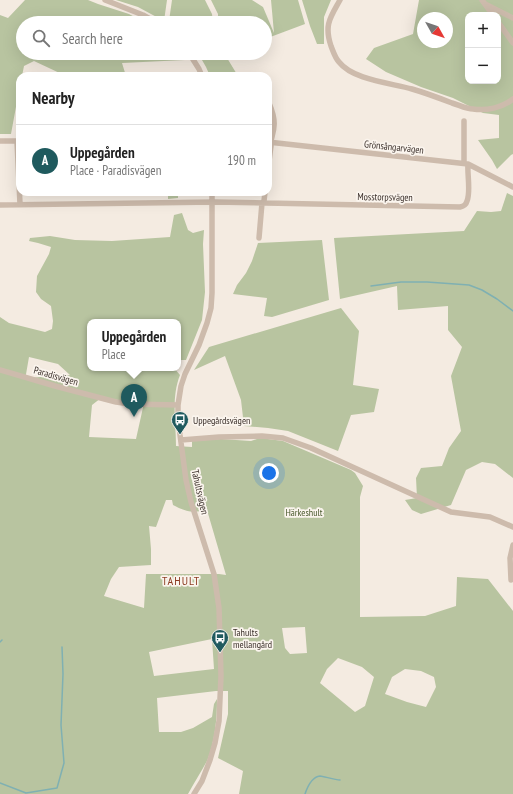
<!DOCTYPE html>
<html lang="en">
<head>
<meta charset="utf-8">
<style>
  body { margin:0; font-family:"PT Sans Narrow",sans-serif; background:#f2f2f2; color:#222 }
  .controls { position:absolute; right:12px; top:12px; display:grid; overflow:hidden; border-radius:8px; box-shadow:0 4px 16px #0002 }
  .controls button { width:36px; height:36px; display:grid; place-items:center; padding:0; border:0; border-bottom:1px solid #e0e0e0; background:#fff; color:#222; font:20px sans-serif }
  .compass { position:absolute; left:417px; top:12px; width:36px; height:36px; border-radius:50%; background:#fff; box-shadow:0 4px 16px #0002; rotate:130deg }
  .you { position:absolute; left:269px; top:473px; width:14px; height:14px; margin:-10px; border:3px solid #fff; border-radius:50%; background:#1a73e8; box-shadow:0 0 0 6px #1a73e833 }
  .badge { display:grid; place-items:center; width:26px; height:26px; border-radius:50%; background:#1f5a5e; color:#fff; font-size:13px; font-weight:700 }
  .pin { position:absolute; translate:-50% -33px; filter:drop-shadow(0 1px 2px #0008) }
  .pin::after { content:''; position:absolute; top:21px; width:14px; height:12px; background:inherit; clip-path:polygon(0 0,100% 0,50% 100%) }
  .popup { position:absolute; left:87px; top:319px; width:94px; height:52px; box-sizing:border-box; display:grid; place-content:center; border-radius:8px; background:#fff; filter:drop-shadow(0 1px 3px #0005); font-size:13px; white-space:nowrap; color:#767676 }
  .popup b { font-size:15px; color:#222 }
  .popup::after { content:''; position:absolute; left:50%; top:100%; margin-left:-8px; border:8px solid transparent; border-top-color:#fff }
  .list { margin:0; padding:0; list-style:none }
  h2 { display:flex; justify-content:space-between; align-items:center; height:52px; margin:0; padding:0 16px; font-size:17px }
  h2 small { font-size:13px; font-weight:400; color:#767676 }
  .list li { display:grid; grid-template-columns:26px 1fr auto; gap:12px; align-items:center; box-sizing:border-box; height:72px; padding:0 16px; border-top:1px solid #e0e0e0 }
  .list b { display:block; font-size:15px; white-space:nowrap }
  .list p { margin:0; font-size:13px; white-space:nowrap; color:#767676 }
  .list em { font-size:13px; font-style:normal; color:#767676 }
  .icon { flex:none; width:22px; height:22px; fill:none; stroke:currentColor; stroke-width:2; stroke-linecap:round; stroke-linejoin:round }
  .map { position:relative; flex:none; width:513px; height:794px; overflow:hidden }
  .search { position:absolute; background:#fff; box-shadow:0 4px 16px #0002; left:16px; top:16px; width:256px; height:44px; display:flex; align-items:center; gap:10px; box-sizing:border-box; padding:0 14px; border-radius:22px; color:#767676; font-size:15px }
  .panel { position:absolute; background:#fff; box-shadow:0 4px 16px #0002; left:16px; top:72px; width:256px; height:124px; border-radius:12px }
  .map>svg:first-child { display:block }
</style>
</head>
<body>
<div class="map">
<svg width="513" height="794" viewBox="0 0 513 794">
  <rect width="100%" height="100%" fill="#f4ebe1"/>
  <!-- green -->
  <path fill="#b8c4a0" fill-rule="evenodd" d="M25,0h63l10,4 31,10 17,9h-123v30h158l4,7 -63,3 4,13h-60l-32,-15 -10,5 -2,10h-2v9l-9,49h-11v-119l8,3z
    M116,0h51l-3,21 -26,-14z
    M172,0h33l7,14 1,9h-41l-3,-2z
    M211,0h41l11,7 11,26 -3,-33h27l7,24 -40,15v-16h-47v-9z
    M302,0h29l-7,17v27h-7l-7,-18z
    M419,0h94v154l-2,1 -14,14 -5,-9 -14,-20 21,-2v-23l-16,-2 -30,-15 -32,-11 -35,-15 -20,-13 8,-11 39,-14zM468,15h30v66h-30zM423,18h24v24h-24z
    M198,53h26l14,23h-28l-4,-9z
    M168,192h10v6l-10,1z
    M507,193l6,3v282l-18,-14 -13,-2 -16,8 -15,35 -30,9 -9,-4 -7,-10 12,-2 -1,-20 5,-10 21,-2 7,-18 12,-17 -10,-55 11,-29 -14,-17v-24l-50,4 -1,-24 -57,13 -6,-61 130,-7 13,-20 14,1 10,-1z
    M182,213l6,17 5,3 11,-3 -1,14 2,48 -3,28 -16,40h-8v-38h-88v46h84l6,7c-9,23 -4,47 -4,71l16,1v-6l29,-2 30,2 9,-3 23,3 68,29 4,3 8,13 -3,11v120l65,-1 31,-10 1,-29 31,2 25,32v183h-274l4,-23 -25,-13 10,-44v-23h-12l-59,7 2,34h22l12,-4 19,-11 2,-13 3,-5c0,20 -2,43 -10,62 -6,11 -13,22 -19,33h-188v-477l9,6 36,9 7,-3 1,-8 -2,-15 -10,-7 -5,-7 1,-16 12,-22 2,-7 -13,-4 -9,-2 1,-3 20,-2 25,4 37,1 58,-4 4,-22zM29,357l29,7 12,11 -12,2 -7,-1 -22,2 -4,2zM101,398l43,5 -8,36 -47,-2 3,-32zM166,500h6l1,5c13,7 19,8 34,5l19,65 -7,-1h-73l-2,34 -40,-12 7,-17 8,-12 32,-2v-16l-2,-23 7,1zM305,627l2,26 -17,1 -5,-6 -3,-20zM212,639l2,30 -60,7 -5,-24zM338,658l24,9 12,10 -9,29 -10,6 -35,-29 7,-14zM405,669l16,2 13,6 2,10 -10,20 -19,-5 -22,-8 7,-17z
    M322,240l7,60 -57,17 -8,-1 3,-18 -34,-4 4,-9 9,-12 6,-12 6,-18z
    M341,308l18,23 -6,54 26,4 -5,23 -23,3 -13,36 -50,-20 -20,-3 -24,-2 -3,-26 -16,-44 -31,14 15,-23z"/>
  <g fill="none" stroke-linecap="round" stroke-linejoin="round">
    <!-- stream -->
    <path stroke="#7fb0b2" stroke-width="1.5" d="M371,286l30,-4h26l42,3 13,5 15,9 16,12
      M0,642l2,-2
      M0,783l26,10 31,-5 7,-25 -3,-38 2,-51 -1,-27
      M305,794c2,-6 7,-17 15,-18 3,0 15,4 20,4"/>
    <!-- minor -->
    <path stroke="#cdbbac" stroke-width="5.5" d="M105,0l38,15 14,8
      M340,0c-10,18 -16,25 -9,46 2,5 4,12 8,16 14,18 52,21 73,27 14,4 27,9 40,14 7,2 14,6 21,6 13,2 29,-1 40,-10
      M482,0l11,15
      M485,4l28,14
      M498,22l15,21
      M189,53l10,16 3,7
      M464,121v42
      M0,141h20
      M17,141l3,63
      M268,142l200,22 45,23
      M268,169l3,-23c-1,-7 3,-13 3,-20 1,-8 -2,-16 -5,-23
      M0,205l215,-3 245,5c4,-1 6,-2 7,-6 4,-9 0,-27 1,-37
      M259,238l3,-35 2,-2 1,-9
      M0,370l55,16 61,16 14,2 48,1
      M181,440l38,-3 43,-1 21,2 28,10 140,64 39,5 23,10
      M511,580l-1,-22 3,-13
      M194,794l8,-13 8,-21 5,-17 4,-22 2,-45 -2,-68 -5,-34 -23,-72 -5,-22 -6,-45 -2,-20v-10l3,-19 4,-12 14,-29 8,-22 4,-15 1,-15v-101"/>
  </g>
  <!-- icons -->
  <defs>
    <symbol id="bus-pin" viewBox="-11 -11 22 30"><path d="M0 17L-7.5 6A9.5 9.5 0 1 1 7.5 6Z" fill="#1f5a5e" stroke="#fbf5ee"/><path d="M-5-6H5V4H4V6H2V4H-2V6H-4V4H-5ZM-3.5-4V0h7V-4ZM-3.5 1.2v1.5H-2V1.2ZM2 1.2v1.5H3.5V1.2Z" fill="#fff"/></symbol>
  </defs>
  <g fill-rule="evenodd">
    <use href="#bus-pin" x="170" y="410" width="20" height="27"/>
    <use href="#bus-pin" x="210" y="628" width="20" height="27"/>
  </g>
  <g text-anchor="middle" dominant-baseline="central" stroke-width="3.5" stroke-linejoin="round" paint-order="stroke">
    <!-- street labels -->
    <g font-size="10" fill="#3b302b" stroke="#fbf5ee">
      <text transform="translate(394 147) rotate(6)">Grönsångarvägen</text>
      <text transform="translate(385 197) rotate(1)">Mosstorpsvägen</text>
      <text transform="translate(56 376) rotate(16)">Paradisvägen</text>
      <text transform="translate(200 492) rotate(77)">Tahultsvägen</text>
    </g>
    <!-- poi labels -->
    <g font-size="10" fill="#3b302b" stroke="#fbf5ee" text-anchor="start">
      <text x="193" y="420">Uppegårdsvägen</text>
      <text x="233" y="632">Tahults<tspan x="233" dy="12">mellangård</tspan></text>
    </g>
    <!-- park labels -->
    <g font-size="10" fill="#4a5a2e" stroke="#fbf5ee">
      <text x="304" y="512">Härkeshult</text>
    </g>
    <!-- quarter labels -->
    <g font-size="12" letter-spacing="1" fill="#8c3b22" stroke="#fbf5ee">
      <text x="181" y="580">TAHULT</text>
    </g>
  </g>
</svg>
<div class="controls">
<button>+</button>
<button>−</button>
</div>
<svg class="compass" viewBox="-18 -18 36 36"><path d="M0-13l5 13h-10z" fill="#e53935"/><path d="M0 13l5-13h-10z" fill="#767676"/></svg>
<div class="you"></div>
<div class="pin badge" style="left:134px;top:417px">A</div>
<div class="popup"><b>Uppegården</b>Place</div>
<div class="search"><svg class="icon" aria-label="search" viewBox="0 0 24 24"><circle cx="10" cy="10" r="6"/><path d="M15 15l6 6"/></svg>Search here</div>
<section class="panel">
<h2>Nearby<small></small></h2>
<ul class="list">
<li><span class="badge">A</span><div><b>Uppegården</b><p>Place · Paradisvägen</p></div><em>190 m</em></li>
</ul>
</section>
</div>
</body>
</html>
